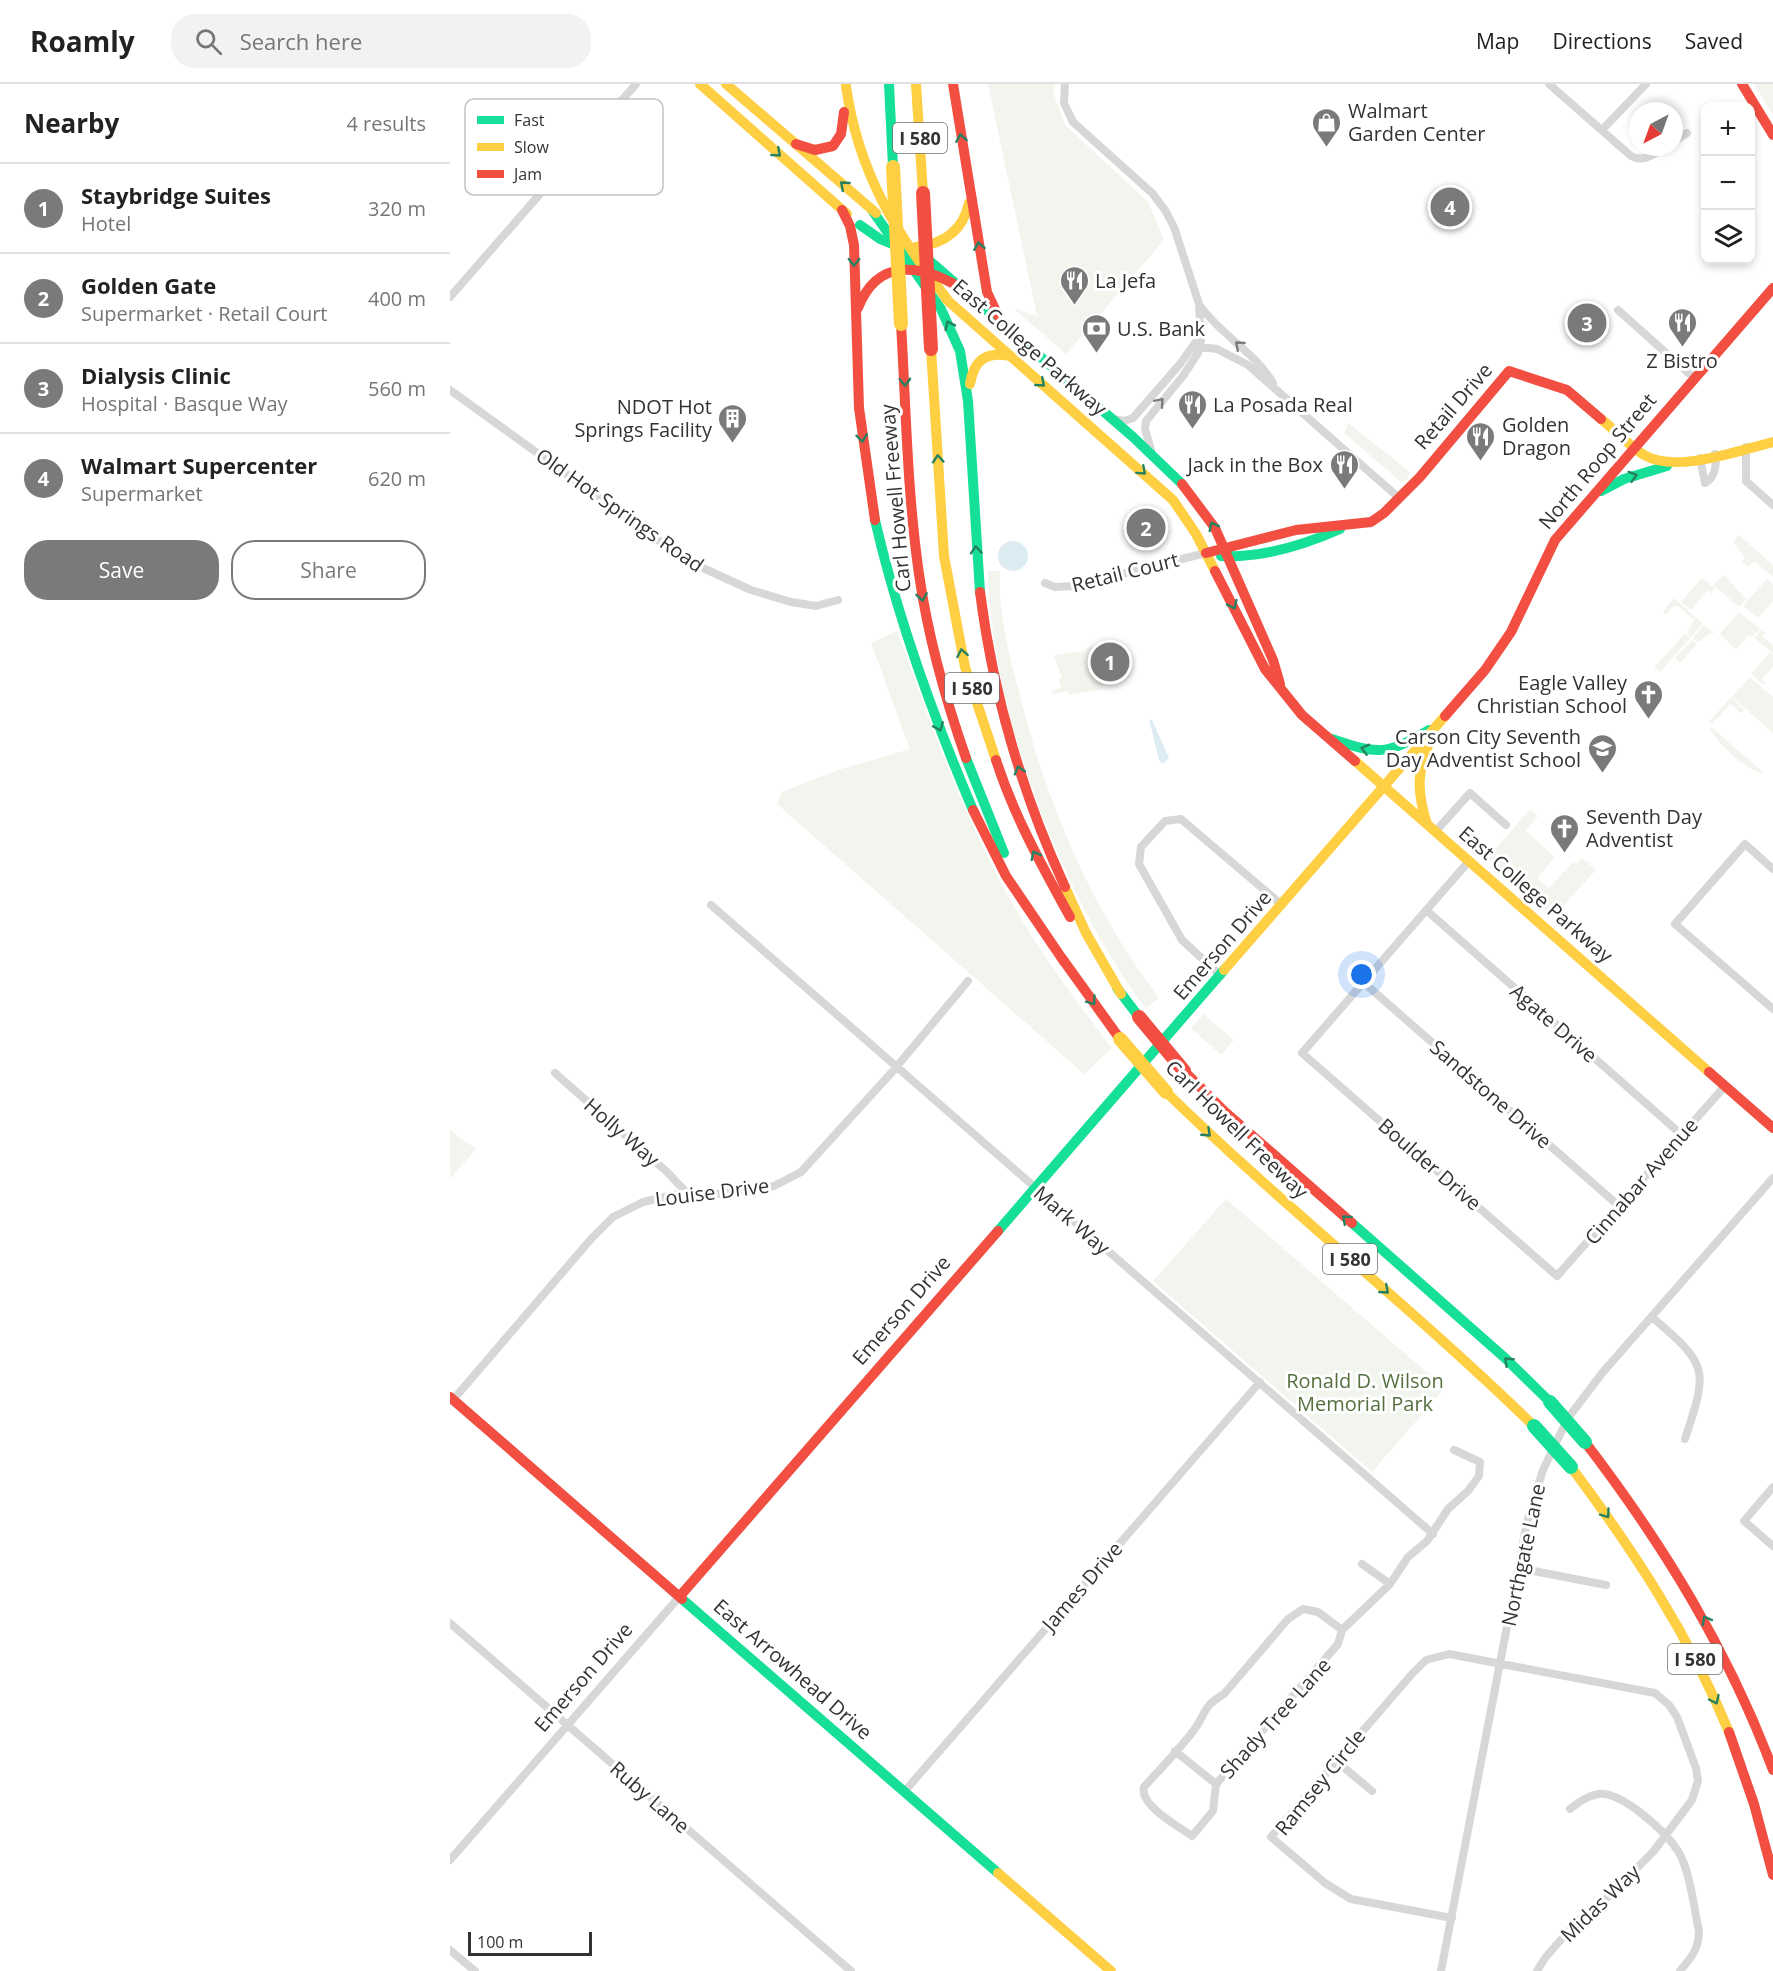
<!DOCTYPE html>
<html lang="en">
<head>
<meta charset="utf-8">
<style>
  body { margin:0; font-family:"Open Sans",sans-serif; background:#f2f2f2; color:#222 }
  .controls { position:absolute; right:18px; top:18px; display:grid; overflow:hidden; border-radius:12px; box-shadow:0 3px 9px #0003 }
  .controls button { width:54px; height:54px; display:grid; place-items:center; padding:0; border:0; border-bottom:2px solid #e0e0e0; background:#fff; color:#222; font:30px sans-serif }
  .compass { position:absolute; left:1179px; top:18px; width:54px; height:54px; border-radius:50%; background:#fff; box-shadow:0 3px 9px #0003; rotate:221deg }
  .scale { position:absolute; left:18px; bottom:15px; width:124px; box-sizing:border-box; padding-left:6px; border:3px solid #333; border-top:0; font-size:16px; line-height:21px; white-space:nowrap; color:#333; -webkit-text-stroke:4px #fff; paint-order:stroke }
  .you { position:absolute; left:912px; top:891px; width:21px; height:21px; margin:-15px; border:4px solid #fff; border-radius:50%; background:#1a73e8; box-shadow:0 0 0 9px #1a73e833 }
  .badge { display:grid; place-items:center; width:39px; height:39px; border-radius:50%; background:#7a7a7a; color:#fff; font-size:20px; font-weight:700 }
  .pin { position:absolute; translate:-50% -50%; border:3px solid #fff; box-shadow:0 2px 6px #0006 }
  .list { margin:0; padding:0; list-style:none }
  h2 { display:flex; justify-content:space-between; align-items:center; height:78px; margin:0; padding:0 24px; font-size:26px }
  h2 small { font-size:20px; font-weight:400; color:#767676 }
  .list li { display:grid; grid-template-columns:39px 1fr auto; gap:18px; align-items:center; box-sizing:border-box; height:90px; padding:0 24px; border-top:2px solid #e0e0e0 }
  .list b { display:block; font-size:22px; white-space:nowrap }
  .list p { margin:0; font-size:20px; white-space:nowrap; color:#767676 }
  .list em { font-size:20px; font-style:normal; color:#767676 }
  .actions { display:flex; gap:12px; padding:18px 24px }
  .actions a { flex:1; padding:14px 0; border:2px solid #7a7a7a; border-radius:24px; text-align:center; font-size:21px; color:#7a7a7a }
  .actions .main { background:#7a7a7a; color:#fff }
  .icon { flex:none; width:33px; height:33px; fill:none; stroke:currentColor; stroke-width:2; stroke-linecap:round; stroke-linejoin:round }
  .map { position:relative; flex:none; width:1323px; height:1887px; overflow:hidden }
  header { display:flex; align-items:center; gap:36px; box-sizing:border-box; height:84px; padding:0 30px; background:#fff; border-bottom:2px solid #e0e0e0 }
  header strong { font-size:28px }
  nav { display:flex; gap:33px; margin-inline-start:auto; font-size:21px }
  .search { width:420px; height:54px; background:#f2f2f2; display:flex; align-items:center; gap:15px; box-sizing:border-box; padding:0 21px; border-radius:24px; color:#767676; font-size:22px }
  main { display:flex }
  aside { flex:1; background:#fff }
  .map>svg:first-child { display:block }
</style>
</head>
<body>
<header>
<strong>Roamly</strong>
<div class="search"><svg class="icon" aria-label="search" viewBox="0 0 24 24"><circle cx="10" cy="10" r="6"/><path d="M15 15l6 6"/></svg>Search here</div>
<nav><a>Map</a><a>Directions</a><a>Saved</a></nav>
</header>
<main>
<aside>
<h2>Nearby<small>4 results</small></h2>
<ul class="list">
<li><span class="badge">1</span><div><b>Staybridge Suites</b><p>Hotel</p></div><em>320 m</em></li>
<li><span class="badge">2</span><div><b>Golden Gate</b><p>Supermarket · Retail Court</p></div><em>400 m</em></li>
<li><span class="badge">3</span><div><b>Dialysis Clinic</b><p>Hospital · Basque Way</p></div><em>560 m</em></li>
<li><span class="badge">4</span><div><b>Walmart Supercenter</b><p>Supermarket</p></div><em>620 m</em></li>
</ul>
<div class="actions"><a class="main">Save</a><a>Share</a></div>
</aside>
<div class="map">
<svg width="1323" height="1887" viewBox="0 0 1323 1887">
  <rect width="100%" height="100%" fill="#fff"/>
  <!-- green -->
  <path fill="#f1f5ed" d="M538,0h68l-3,8 12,33 83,77 16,38 -98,114 -53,-46 24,8z
    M1304,0h19v31z
    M898,339l62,49 -3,8 -6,2 -57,-49z
    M1289,451l34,30v12l-19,-16 -6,6 -6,-5 3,-4 -12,-16z
    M538,487h12c-2,40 8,79 18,117 22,89 54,175 102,253 12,20 26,38 39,57l-13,11c-84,-112 -155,-298 -158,-438z
    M1274,491l22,24 -7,8 -26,-22z
    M1252,494l13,11 -4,4 -3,-3 -17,20 -10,-8z
    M1317,495l6,5v17l-15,17 -15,-12z
    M1224,514l29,26 -12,13 -4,-4 7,-13 -16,-14 -5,1 -7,8 -3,-3z
    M1289,528l21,17 -8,8 -3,-2 -13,15 -16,-16z
    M1254,541l11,9 -5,-1 -11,9 -6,-4z
    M1311,546l4,3 -3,3 11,9v8l-19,-15z
    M447,547c31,86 62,173 105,254 31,58 70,111 110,163l-28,26 -307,-270 5,-12 56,-22 72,-21 -39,-106z
    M1235,550l5,4 -30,34 -6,-5z
    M1242,556l5,4 -17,19 -5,-5z
    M645,562l8,43 -34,6 -2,-4 -14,3 -1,-4 9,-2 -2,-9 3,-1 -8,-23 32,-4v-3z
    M1320,568l3,3v12l-11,12 3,3 -2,3 -12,-11z
    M1300,593l23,20v36l-41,-36z
    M1281,613l13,13 -3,3 -11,-9 -18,20 -3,-2z
    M1260,642l54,47c-14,1 -54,-35 -54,-47z
    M1080,725l8,7 -12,15 29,26 -18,21 12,10 24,-26 3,2 6,-6 14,12 -43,47 -66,-58z
    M753,930l31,26 -13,15 -30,-27z
    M0,1046l26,19 -26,30z
    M776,1115l219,189 -73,84 -219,-191z"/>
  <!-- water -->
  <path fill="#ddebf3" d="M548 472a15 15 0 1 1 30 0a15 15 0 1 1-30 0Z
    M699,635l3,1 17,38 -6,6 -4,-4z"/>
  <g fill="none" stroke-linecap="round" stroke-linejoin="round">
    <!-- street -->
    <path stroke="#d7d7d7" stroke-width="8" d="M615,0l-1,19 9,19 79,71 13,17 9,17 25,77 2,37 -3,12 -15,23 -37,45 -1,8 7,24
      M1099,0l82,72c13,7 23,-2 34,-9
      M1152,46l44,-46
      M1224,57l13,-8
      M0,213l186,-213
      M751,223c21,29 54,45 72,76
      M1168,226l76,68
      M743,262l24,3 31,16 151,133
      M0,306l208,150 47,29 46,21 40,12 25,4 22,-6
      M664,335l10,2 9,-3 47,-54 15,-21
      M1296,363v34l27,24
      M1250,374l5,25
      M1255,399c10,-5 12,-18 10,-29
      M595,499l10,4 18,-1 133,-33
      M985,748l35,-39 36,32
      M1019,777l-167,192 255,223 168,-190
      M1323,785l-28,-25 -70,80 98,85
      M261,821l722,629
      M976,826l256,225
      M771,892l-39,-36 -43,-76 2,-17 24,-26 16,-2 101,86
      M913,898l256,224
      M105,989l111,98 20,21
      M1202,1233c57,49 56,52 33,122
      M3,1316l138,-161 22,-22 30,-15 43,-10 32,2 56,-8 27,-14 92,-101 75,-90
      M1323,1403l-29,34 29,25
      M912,1480l28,20
      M1068,1484l88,17
      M853,1525l15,3 24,18 -4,14 -122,140 -3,27 -21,25c-14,-10 -53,-31 -48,-49 17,-19 35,-37 50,-57 13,-18 8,-23 30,-36l64,-75z
      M0,1539l401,348
      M892,1546l48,-46 18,-27 19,-16 21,-32 20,-18 11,-15 1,-14 -26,-12
      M725,1667l41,33
      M886,1677l36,30
      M454,1708l356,-410
      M1120,1725c9,-7 17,-13 28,-15 24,-3 68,38 80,57 12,19 16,58 21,80 0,18 -8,27 -19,40
      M0,1776l230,-264
      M1002,1834l-101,-19 -26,-16 -54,-46 141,-163 14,-14 23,-6 206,39 14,12 8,12 19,51 2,13 -6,19 -39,52 -54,54 -21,14 -33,38 -8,13
      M0,1866l25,21
      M991,1887l86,-449 16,-52 25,-52 35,-46 170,-194"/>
    <!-- fast -->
    <path stroke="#16e098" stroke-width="10" d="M439,0l4,83
      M422,126l69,99 19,42 8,50 12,191
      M410,141l20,14 17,7
      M474,172l209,181 49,47
      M1151,407l23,-12 43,-13
      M425,436c23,100 58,196 98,290
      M771,472c39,2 83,-11 119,-27
      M882,655c47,16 54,16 97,-9
      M516,674l38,95
      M667,904l22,29
      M902,1139l153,135 45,44
      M548,1147l226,-261
      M232,1515l316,274"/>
    <!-- slow -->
    <path stroke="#ffcf43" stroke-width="10" d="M250,0l147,130
      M276,0l150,129
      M466,0l7,109
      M396,2c12,87 51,149 104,217
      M466,163c28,-3 47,-16 53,-44
      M496,215l227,201 23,34 19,37
      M481,265l13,207 21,111 31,93
      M520,300c4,-24 16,-33 40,-28
      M1151,335c14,11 28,27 43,36 33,19 95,-5 129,-13
      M905,677l354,311
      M977,740c-12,-38 -9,-55 6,-91
      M615,803l21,46 35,61
      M774,886l221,-254
      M716,1008c119,116 249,218 368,334
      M1121,1383c63,84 118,168 158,265
      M548,1789l113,98"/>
    <!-- jam -->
    <path stroke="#f24e42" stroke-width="10" d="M503,0l34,208 14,30
      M1292,0l31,51
      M346,60l19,6 18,-4 8,-12 3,-22
      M392,126l8,16 4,19 5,163 16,112
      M408,224c20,-51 63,-44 103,-20
      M451,240c5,83 6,167 18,250 9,63 26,124 47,184
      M732,400l33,44 58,132 7,24
      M756,469l90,-23 75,-8 13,-9 36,-36 89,-106 58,19 34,29
      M765,487l50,98 37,46 53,46
      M530,508c13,102 42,201 85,295
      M995,632l40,-46 26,-38 44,-92 218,-252
      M546,676c18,56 46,106 74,157
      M523,726l33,66 59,87
      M611,873l59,82
      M734,987l40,40 128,112
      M1259,988l64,56
      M0,1313l232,202
      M1135,1358c78,102 143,208 188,328
      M230,1512l318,-365
      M1279,1648l25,72 19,71"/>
    <!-- fast-bridge -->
    <path stroke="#16e098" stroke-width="14" d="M1100,1318l35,40
      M1084,1342l37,41"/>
    <!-- slow-bridge -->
    <path stroke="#ffcf43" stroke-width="14" d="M443,83l8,157
      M670,955l46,53"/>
    <!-- jam-bridge -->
    <path stroke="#f24e42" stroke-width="14" d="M473,109l8,156
      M689,933l45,54"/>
  </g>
  <!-- one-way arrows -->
  <defs><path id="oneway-chevron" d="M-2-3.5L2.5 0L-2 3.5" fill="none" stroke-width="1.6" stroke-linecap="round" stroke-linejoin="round" transform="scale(1.5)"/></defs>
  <g stroke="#268160">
    <use href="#oneway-chevron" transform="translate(511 54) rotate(-99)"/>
    <use href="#oneway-chevron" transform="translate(327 69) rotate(41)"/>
    <use href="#oneway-chevron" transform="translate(394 101) rotate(-139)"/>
    <use href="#oneway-chevron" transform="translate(529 162) rotate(-100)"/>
    <use href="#oneway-chevron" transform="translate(404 178) rotate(91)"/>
    <use href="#oneway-chevron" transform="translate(499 241) rotate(-116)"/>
    <use href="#oneway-chevron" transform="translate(455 298) rotate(87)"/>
    <use href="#oneway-chevron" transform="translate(591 299) rotate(41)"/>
    <use href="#oneway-chevron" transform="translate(412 354) rotate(83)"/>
    <use href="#oneway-chevron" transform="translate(488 375) rotate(-94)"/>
    <use href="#oneway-chevron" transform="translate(692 387) rotate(42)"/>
    <use href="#oneway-chevron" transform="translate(1183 392) rotate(-16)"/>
    <use href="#oneway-chevron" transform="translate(763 442) rotate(-117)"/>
    <use href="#oneway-chevron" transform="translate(526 466) rotate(-94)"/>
    <use href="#oneway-chevron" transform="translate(472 513) rotate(81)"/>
    <use href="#oneway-chevron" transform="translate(783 521) rotate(64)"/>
    <use href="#oneway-chevron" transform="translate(512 569) rotate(-101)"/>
    <use href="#oneway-chevron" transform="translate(489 643) rotate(68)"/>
    <use href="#oneway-chevron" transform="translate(915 665) rotate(-166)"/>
    <use href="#oneway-chevron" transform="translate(569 686) rotate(-107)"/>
    <use href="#oneway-chevron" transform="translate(585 771) rotate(-118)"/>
    <use href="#oneway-chevron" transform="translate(642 917) rotate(54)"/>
    <use href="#oneway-chevron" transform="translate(757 1049) rotate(43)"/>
    <use href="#oneway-chevron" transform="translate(896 1135) rotate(-139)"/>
    <use href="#oneway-chevron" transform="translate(935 1206) rotate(41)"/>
    <use href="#oneway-chevron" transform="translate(1058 1277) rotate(-137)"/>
    <use href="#oneway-chevron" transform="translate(1156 1430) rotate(54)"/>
    <use href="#oneway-chevron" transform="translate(1256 1536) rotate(-119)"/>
    <use href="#oneway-chevron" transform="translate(1265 1616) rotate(65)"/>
  </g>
  <g stroke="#7d7d7d">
    <use href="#oneway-chevron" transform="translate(789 261) rotate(-139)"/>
    <use href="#oneway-chevron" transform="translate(710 318) rotate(-49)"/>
  </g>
  <!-- icons -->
  <defs>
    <symbol id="shop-pin" viewBox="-11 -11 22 30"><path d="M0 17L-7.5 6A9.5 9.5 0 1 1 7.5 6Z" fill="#7a7a7a" stroke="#fff"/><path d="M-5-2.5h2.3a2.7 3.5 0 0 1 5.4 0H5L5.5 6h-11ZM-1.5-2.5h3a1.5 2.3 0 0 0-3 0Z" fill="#fff"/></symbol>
    <symbol id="restaurant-pin" viewBox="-11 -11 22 30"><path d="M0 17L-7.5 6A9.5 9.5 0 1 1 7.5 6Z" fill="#7a7a7a" stroke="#fff"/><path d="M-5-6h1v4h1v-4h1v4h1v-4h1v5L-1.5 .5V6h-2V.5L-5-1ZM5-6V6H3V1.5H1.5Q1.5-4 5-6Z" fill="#fff"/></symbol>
    <symbol id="bank-pin" viewBox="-11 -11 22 30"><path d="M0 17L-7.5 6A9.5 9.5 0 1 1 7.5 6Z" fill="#7a7a7a" stroke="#fff"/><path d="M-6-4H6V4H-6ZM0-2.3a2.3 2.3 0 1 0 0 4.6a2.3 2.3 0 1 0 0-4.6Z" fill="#fff"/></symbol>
    <symbol id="building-pin" viewBox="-11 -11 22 30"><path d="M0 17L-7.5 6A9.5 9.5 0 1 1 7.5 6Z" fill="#7a7a7a" stroke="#fff"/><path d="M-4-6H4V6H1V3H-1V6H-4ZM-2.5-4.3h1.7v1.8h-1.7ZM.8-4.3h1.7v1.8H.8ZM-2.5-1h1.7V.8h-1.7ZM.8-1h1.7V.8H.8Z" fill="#fff"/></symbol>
    <symbol id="church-pin" viewBox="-11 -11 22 30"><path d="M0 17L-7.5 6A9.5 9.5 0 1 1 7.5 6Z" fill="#7a7a7a" stroke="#fff"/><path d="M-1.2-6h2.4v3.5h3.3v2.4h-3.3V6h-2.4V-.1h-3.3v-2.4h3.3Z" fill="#fff"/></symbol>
    <symbol id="school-pin" viewBox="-11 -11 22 30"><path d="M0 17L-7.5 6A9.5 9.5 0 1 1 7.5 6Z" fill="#7a7a7a" stroke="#fff"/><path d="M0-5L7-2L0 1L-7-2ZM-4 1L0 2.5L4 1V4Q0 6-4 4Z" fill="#fff"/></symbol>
  </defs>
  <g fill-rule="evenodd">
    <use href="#shop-pin" x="860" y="22" width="33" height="45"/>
    <use href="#restaurant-pin" x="608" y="180" width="33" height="45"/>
    <use href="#restaurant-pin" x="1216" y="222" width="33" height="45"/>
    <use href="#bank-pin" x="630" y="228" width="33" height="45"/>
    <use href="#restaurant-pin" x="726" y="304" width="33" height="45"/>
    <use href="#building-pin" x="266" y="318" width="33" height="45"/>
    <use href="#restaurant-pin" x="1014" y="336" width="33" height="45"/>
    <use href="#restaurant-pin" x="878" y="364" width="33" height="45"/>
    <use href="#church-pin" x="1182" y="594" width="33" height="45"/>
    <use href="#school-pin" x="1136" y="648" width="33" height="45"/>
    <use href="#church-pin" x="1098" y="728" width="33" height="45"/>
  </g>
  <g text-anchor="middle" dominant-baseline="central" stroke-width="6" stroke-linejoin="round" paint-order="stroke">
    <!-- shield labels -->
    <g fill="#fff" stroke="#707070" stroke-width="1.5">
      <rect x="443" y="39" width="54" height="30" rx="4.5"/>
      <rect x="495" y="589" width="54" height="30" rx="4.5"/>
      <rect x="873" y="1160" width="54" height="30" rx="4.5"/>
      <rect x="1218" y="1560" width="54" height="30" rx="4.5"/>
    </g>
    <g font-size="18" font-weight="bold" fill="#333">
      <text x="470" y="54">I 580</text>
      <text x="522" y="604">I 580</text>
      <text x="900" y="1175">I 580</text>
      <text x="1245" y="1575">I 580</text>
    </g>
    <!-- poi labels -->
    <g font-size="20" fill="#333" stroke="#fff" text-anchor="start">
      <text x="898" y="26">Walmart<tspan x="898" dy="23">Garden Center</tspan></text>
      <text x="645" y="196">La Jefa</text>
      <text x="667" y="244">U.S. Bank</text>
      <text x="1232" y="276" text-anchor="middle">Z Bistro</text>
      <text x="763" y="320">La Posada Real</text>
      <text x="262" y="322" text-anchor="end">NDOT Hot<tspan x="262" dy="23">Springs Facility</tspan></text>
      <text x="1052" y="340">Golden<tspan x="1052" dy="23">Dragon</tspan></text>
      <text x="873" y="380" text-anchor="end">Jack in the Box</text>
      <text x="1177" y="598" text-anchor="end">Eagle Valley<tspan x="1177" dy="23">Christian School</tspan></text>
      <text x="1131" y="652" text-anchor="end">Carson City Seventh<tspan x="1131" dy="23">Day Adventist School</tspan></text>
      <text x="1136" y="732">Seventh Day<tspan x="1136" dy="23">Adventist</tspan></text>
    </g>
    <!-- street labels -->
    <g font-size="20" fill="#333" stroke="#fff">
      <text transform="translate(580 263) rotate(41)">East College Parkway</text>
      <text transform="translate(1003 322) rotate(-49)">Retail Drive</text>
      <text transform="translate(1147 377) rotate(-50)">North Roop Street</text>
      <text transform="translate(445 414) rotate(-95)">Carl Howell Freeway</text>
      <text transform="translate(170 426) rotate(35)">Old Hot Springs Road</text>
      <text transform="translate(675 488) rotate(-14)">Retail Court</text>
      <text transform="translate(1086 810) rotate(41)">East College Parkway</text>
      <text transform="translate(772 861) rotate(-49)">Emerson Drive</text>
      <text transform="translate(1104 939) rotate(41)">Agate Drive</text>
      <text transform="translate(1041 1010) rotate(41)">Sandstone Drive</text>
      <text transform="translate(787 1045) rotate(44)">Carl Howell Freeway</text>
      <text transform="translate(172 1048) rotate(41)">Holly Way</text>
      <text transform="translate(980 1080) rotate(41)">Boulder Drive</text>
      <text transform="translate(1191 1097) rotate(-49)">Cinnabar Avenue</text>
      <text transform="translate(262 1108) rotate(-7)">Louise Drive</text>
      <text transform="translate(622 1136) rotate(41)">Mark Way</text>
      <text transform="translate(451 1226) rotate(-49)">Emerson Drive</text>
      <text transform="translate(1073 1471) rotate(-78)">Northgate Lane</text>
      <text transform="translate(632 1502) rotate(-49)">James Drive</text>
      <text transform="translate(343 1585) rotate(41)">East Arrowhead Drive</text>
      <text transform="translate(133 1593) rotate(-49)">Emerson Drive</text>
      <text transform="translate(825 1634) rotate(-48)">Shady Tree Lane</text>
      <text transform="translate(870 1698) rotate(-51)">Ramsey Circle</text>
      <text transform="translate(200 1713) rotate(41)">Ruby Lane</text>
      <text transform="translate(1150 1819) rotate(-44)">Midas Way</text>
    </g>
    <!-- park labels -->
    <g font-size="20" fill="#56703f" stroke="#fff">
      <text x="915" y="1296">Ronald D. Wilson<tspan x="915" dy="23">Memorial Park</tspan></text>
    </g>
  </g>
  <!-- legend -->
  <rect x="15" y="15" width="198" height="96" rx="9" fill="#fff" stroke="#c2c2c2" stroke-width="1.5"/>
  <rect x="27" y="32" width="27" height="8" fill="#16e098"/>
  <rect x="27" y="59" width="27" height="8" fill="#ffcf43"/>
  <rect x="27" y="86" width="27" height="8" fill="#f24e42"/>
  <g font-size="16" fill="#333">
    <text x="64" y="42">Fast</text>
    <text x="64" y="69">Slow</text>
    <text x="64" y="96">Jam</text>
  </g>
</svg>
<div class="controls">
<button>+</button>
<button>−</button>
<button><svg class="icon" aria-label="layers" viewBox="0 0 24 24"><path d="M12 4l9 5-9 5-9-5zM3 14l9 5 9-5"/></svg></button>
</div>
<svg class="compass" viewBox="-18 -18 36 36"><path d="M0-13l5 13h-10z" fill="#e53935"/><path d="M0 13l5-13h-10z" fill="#767676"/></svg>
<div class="scale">100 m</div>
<div class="you"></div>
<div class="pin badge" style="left:660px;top:578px">1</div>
<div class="pin badge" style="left:696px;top:444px">2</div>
<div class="pin badge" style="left:1137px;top:239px">3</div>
<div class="pin badge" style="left:1000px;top:123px">4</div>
</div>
</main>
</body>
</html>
